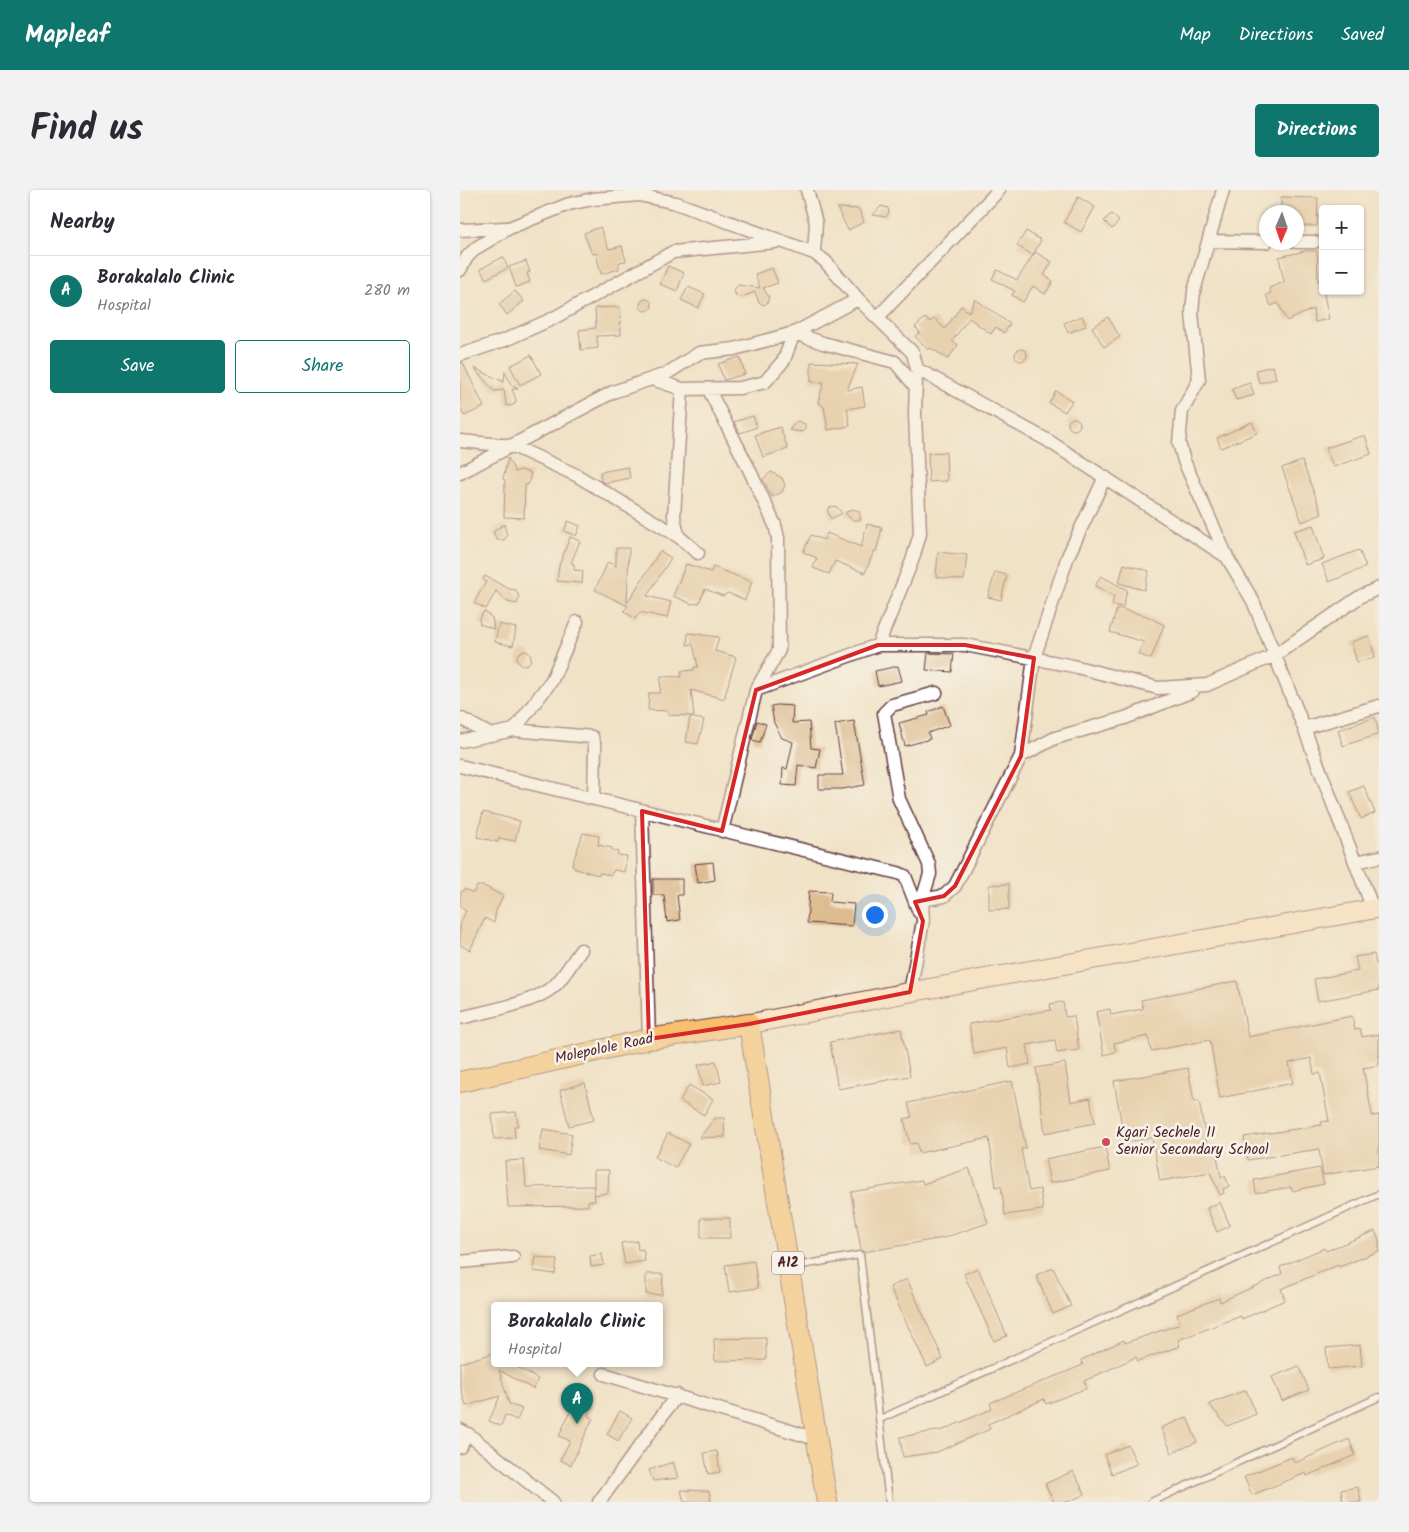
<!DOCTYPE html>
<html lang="en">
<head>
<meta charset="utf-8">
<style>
  body { margin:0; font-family:Kalam,sans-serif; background:#f2f2f3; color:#2b2b33 }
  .controls { position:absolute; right:15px; top:15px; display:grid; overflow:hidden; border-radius:5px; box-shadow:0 1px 4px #0004 }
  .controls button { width:45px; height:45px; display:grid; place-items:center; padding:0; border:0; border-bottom:1px solid #e1e1e2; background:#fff; color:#2b2b33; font:25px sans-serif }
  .compass { position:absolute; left:799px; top:15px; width:45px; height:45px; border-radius:50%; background:#fff; box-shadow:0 1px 4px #0004; rotate:182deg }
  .you { position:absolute; left:414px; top:724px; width:18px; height:18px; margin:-12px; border:4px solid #fff; border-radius:50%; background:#1a73e8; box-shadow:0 0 0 8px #1a73e833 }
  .badge { display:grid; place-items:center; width:32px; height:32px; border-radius:50%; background:#0f766e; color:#fff; font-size:16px; font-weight:700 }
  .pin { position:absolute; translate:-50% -41px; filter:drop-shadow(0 1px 2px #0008) }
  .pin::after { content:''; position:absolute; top:26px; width:18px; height:15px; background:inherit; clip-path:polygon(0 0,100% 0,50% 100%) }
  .popup { position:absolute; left:31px; top:1112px; width:172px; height:65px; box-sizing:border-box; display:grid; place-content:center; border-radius:5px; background:#fff; filter:drop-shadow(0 1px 4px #0005); font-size:16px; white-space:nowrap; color:#7c7c81 }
  .popup b { font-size:19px; color:#2b2b33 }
  .popup::after { content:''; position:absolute; left:50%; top:100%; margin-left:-10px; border:10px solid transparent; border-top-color:#fff }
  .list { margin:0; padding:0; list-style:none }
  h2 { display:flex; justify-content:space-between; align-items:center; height:65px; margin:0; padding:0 20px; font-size:21px }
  h2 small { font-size:16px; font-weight:400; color:#7c7c81 }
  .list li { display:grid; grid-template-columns:32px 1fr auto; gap:15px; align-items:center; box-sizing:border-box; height:70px; padding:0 20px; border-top:1px solid #e1e1e2 }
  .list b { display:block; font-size:19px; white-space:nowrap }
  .list p { margin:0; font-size:16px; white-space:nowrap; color:#7c7c81 }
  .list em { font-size:16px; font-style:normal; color:#7c7c81 }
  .actions { display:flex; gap:10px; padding:15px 20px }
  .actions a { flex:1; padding:11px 0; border:1px solid #0f766e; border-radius:5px; text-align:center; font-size:18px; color:#0f766e }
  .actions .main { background:#0f766e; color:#fff }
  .map { position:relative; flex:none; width:919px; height:1312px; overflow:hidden; border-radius:5px }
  header { display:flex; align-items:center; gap:30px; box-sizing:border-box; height:70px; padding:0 25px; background:#0f766e; color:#fff }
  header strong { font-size:24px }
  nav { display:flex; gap:28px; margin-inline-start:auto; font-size:18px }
  .intro { display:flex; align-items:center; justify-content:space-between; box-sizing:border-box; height:120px; padding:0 30px }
  h1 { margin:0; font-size:35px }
  .button { padding:12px 22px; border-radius:5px; background:#0f766e; color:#fff; font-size:18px; font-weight:700 }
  main { display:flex; gap:30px; padding:0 30px }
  aside { flex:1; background:#fff; border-radius:5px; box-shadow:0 1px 4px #0004 }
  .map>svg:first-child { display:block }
</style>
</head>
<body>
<header>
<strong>Mapleaf</strong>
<nav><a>Map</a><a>Directions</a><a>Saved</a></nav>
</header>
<div class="intro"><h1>Find us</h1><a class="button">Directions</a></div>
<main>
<aside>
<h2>Nearby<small></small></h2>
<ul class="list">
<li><span class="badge">A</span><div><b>Borakalalo Clinic</b><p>Hospital</p></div><em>280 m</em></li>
</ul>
<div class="actions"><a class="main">Save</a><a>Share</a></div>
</aside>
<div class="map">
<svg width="919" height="1312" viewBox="0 0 919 1312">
  <rect width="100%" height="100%" fill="#f7f3e8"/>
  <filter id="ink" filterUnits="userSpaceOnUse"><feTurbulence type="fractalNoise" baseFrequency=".02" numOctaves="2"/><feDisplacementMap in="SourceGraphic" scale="10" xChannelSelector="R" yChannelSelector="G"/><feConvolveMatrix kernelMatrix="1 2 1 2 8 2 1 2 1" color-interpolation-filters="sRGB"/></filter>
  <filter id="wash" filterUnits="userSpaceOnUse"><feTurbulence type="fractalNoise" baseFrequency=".0096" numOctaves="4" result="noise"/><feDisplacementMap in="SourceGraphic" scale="20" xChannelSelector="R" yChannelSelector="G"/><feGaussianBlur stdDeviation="1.12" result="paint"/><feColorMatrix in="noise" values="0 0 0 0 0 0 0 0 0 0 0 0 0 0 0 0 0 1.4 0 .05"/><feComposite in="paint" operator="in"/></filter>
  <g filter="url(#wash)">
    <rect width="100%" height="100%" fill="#f0e2c6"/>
    <g id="blocks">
      <!-- building -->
      <path fill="#ddbc90" d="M618,7l17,10 -14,25 -17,-10z
        M821,7l37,1 -1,28h-21v-14h-15z
        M421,16l7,2 1,4 -3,5 -13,-2z
        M377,18l22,1 5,13 -16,8z
        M651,24l8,7 -7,8 -8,-8z
        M140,37l9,22 13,-3 4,15 -7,1v7l-18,5 -5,-21 -4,1 -8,-21z
        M566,41l15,9 -8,15 -16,-9z
        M845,61h12l1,30 3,-1 8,39 -14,3 -2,-13 -26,12 -9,-18 -7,3 -5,-11 5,-2 -2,-5 15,-6 -5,-25z
        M575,62l17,10 -8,13 9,6 -8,13 -12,-8 -10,16 -11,-7 3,-4 -23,-12 5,-9 20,10z
        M43,67l5,11 -22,11 -6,-10z
        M66,71l4,11 -3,1 3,9 -14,5 -7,-20z
        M208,76l16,7 -7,18 -17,-7z
        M312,78l6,15 -15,5 6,9 -2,6 -3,2 -5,-2 -4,-11 -13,5 -6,-1 -2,-6 4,-5 22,3 -5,-14z
        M228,97l17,7 -7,14 -17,-8z
        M55,101l9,10 -17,14 -8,-11z
        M180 115a6 6 0 1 1 12 0a6 6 0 1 1-12 0Z
        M515,109l35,25 -6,9 -8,-6 -5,7 -22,-16 -17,23 6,4 -10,14 -17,-11 -3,2 -13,-14 5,-4 -5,-5 10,-9 5,4 4,-4 11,11 16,-23 8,6z
        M160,117l1,28 -24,1 1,12 -17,2 -2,-20 17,-2 -1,-20z
        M622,126l4,10 -18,7 -4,-10z
        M648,127l12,20 -16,10 -12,-20z
        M555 165a6 6 0 1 1 12 0a6 6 0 1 1-12 0Z
        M71,165l10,19 -21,11 -10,-19z
        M280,167l5,17 -21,6 -6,-16z
        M351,172l47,2 -11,26 15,-3 3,19 -18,3 3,17 -22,4 -4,-23 -6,-5 6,-20h-13z
        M0,173h3l21,44 -20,9 -4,-8z
        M813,176l3,13 -17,4 -3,-13z
        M14,178l30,14 1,-11 6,14 7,4h-6l4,11 -1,4 -5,2 -4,-1 -2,-15 -10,1z
        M790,193l4,12 -18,5 -4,-11z
        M596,201l16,10 -7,11 -16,-9z
        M293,226l4,11 -17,6 -6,-11z
        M608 234a6 6 0 1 1 12 0a6 6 0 1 1-12 0Z
        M337,231l8,3v5l-2,3 -14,-2z
        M792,232l5,11 -36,15 -4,-10z
        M320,237l8,22 -25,8 -8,-22z
        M905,245l6,19 -38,13 -7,-19z
        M486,262l1,29 -18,1 -1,-29z
        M48,268l7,14 5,-2 11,3 -3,12h-3l-1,33 -20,-1 1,-37 -2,-1z
        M842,271l20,53 -20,8 -20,-54z
        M168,277l2,11 -25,5 -4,-2 -1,-9z
        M311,282l11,6 3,7 -3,7 -10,5 -9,-18z
        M371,316l6,1 5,6 -11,6 -4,-9z
        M392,319l7,2 2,9h-9l-7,-7z
        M108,331l12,5 -4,10 -12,-5z
        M44,334l3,12 -3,4h-7l-4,-8z
        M407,334l15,4 -6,24 -2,-1 -9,22 -30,-12 -6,13 -16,-6 4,-10 -14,-6 8,-17 13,5 3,-7 34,14z
        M853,335l11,34 -19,6 -11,-34z
        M110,347l10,4 -9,22 3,1v6l9,1 -1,12 -25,-2 2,-15z
        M156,358h13l-2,55 33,-52 11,7 -24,38 24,6 -4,16 -27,-6 -5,7 -11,-8 4,-5 -33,-16 13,-28 8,4z
        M899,360l7,17 -37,15 -7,-18z
        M478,362l29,3 -3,25 -28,-3z
        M226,374l25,8 2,-5 39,15 -7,18 -17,-7 -5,3 -18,-7 -6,14 -7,1 -19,-8z
        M664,374l25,7 -5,19 -25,-7z
        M535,382l12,3 -6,25 -13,-3z
        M25,386l24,13 7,1 3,7 -2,7 -9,-2 -12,-11 -10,18 -12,-6 12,-21 -3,-3z
        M641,386l26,14 -4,17 -11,-2 2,-9 -19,-10z
        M657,418l30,8 17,9 -13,34 -13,-5 6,-12 -34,-10z
        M24,421l8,7 2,11 -14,-5 -1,-4z
        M39,434l17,4 -3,18 -18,-4z
        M228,443l31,4 -4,14 21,6 -12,42 -33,-9 3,26 -26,-1v-4l-20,-1 1,-17h11l1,-17 20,1v-6l13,-1v-3h4l-5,-23 -6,1z
        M909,446l6,21 -18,5 -6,-20z
        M57 468a7 7 0 1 1 14 0a7 7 0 1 1-14 0Z
        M468,463l26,1 -2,18 -26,-2z
        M438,476l4,15 -24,5 -3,-15z
        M317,515l16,1 -1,17 17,-1 2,26 9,1 -4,19 -18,-3 -2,21 -14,-1 1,-17 4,1 6,-27 -11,-4 -8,-15 -3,-17z
        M483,516l7,19 -22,8 2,6 -25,7 -6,-23 30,-8 -1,-3z
        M230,527l14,3 -6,24 -12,-2z
        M915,527l4,17 -36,12 -5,-16z
        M297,531l9,3 -6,18 -8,-2z
        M394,531l11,64 -23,4h-23v-14h24l-8,-51z
        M904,596l11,27 -14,6 -12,-27z
        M23,622l37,9 -5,20 -16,-3 -1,4 -21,-5z
        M123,643l16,3 -1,9 14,3v2l6,2 -1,3 10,1 -3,16 -10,-2 -3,5 -11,-2 -1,2 -23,-6 -4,-4z
        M253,672l2,18 -17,3 -3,-19z
        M193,689h29v16h-5l3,25 -13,2 -3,-27h-11z
        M549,694v25l-20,1v-25z
        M17,696h7l19,10 -7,15 -2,12 -9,-5 -15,32 -10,-5v-22l6,-12 -6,-4v-14l5,-4 8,4z
        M349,701l22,1 -1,10 24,2 -2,22 -45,-3z
        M914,764l2,10h3v26l-61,11 -4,-22 44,-8 -3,-14z
        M777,791l11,56 104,-21 3,14 5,-1 2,8 17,-3v31l-16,3 9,46v2l7,-1v51l-56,9 -4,-26 -71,11 -4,-23 78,-12 -1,-3 8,-1 -9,-48 -6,1 -3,-16 -22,5 4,20 -73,15 -10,-58 -59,11 -3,-15 -34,7 2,9 -12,3 -8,-43 14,-3 1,6 32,-6 -2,-9z
        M603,812l2,15 9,-1 5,34 -22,3 -2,-13 -28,5 3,19 -20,4 -3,-20 -33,6 -5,-30 82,-14 -1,-6z
        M441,839l9,47 -72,13 -8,-47z
        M256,871l5,21 -18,4 -5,-21z
        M605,873l6,39 19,-4 5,25 -50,10 -9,-65z
        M728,878l6,34 5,-1 8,44 8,-1 6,34 4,-2 4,10 -6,3 1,4 -4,2 -10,-23 -50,9 -8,-43 -27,4 -11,-61z
        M552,891l14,67 -5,1 8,42 11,-2 3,21 -38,5 -4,-29 -5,1 -7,-49 -70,15 -2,-10 -7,1 -6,-25 8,-2 -4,-14z
        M125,893l9,37 -25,6 -9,-36z
        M229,895l24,14 -9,16 -24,-14z
        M56,922l2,14h-4l1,12 -21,1 -2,-25z
        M255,928h9l1,19 -26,1z
        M83,939l29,5 -3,21 -30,-5z
        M208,943l21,11 -14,24 -20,-11z
        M645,957l5,24 -60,12 -5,-24z
        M64,970l2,27 67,-1 2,15h-7v5l-80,1 -3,-46z
        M509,978l19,55 -45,15 -79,14 -3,-2 -10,-58 71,-12 1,4z
        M860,978l4,16 -32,7 -1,-4 -35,6 -2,-13z
        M134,980h15l-1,23 -14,2z
        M760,1012l10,24 -13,6 -10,-24z
        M241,1028h29v20h-29z
        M915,1041l4,9v11l-40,16 -1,-2 -57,24 4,11 -43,19 -1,-3 -63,24 2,6 -42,15 -2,-4 -52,24 3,7 -41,16 -2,-5 -56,25 2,5 -53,23 -34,5 -3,-20 43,-7 49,-21 -2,-6 93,-38 -2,-5 43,-20 1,3 55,-19 -3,-10 42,-16 1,4 62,-28 -2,-7 44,-19 2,3z
        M177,1051l1,9 5,-1 2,12 -20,3 -4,-21z
        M142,1064l2,11 -13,2 -1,-11z
        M76,1067l21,3 -2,14 -21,-3z
        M294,1071l4,27 -29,4 -4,-27z
        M518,1078l29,68 -13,5 -30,-67z
        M593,1078l18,38 -18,8 -17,-39z
        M186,1084h17l-1,21 -16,-1z
        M447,1089l36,80 -16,8 -37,-80z
        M306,1148v22l-51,1 -1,-22z
        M900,1155l2,21 -34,3 -2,-21z
        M34,1163v10h16l28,16 -5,10 -34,-19 10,34 13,5 -5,11 -12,-5 -4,11 -12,-5 11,-25 -34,10 -6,-21v-22z
        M839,1176l10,24 -27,11 -10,-24z
        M786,1200l10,24 -29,12 -18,-22z
        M116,1209l16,7 -4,10 5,2 -22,47 -11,-5 10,-19 -11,-5z
        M160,1221l12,7 -14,23 -11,-7z
        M727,1227l10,25 -25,11 -11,-25z
        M889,1249l6,16 -48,21 -1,-3 -54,22 -8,-18 48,-20 3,6z
        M668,1255l9,19 -25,10 -8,-19z
        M257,1261l3,21 -12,2 -4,-21z
        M213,1272l5,16 -25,3 -4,-11z
        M613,1281l12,23 -17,8h-14l-9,-18z
        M898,1297l3,15h-18l-2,-12z
        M221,1300l28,1 2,11h-27z"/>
    </g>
  </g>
  <g filter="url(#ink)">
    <use href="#blocks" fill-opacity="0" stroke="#633c42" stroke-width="1"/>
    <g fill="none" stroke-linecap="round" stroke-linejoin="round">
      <defs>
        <path id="lane" d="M330,1077l70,-12 29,247
          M420,1229l499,-225
          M691,1312l228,-105"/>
        <path id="street" d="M347,0l9,33 -2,30
          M763,0l-29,101 -2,22 7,67 -17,31 -3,32 5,18 43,96
          M0,40l47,-2
          M749,51l57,1
          M836,52h18
          M0,80l7,-13 9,-9 33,-20 60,-24 24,-5 46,-4 37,8 138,50 11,8 33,38 55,54 4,16 130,71 180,117 26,44 51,127 69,181
          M417,128l122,-128
          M0,165l45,-15 47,-21 121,-67 102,-10
          M192,189l30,10 58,-1 25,-6 19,-22 10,-27 29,10 72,19 20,24
          M249,200l40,79 26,56 3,13 1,112 -23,40 -34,141
          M0,251l53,5 63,29 102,61 20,17
          M0,283l153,-81 53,-18 33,-21 35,-4 60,-16 64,-34
          M218,346l-4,-20 8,-127
          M418,455l34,-84 8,-27 -5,-120 1,-36
          M296,500l122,-45h87l108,21 85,22 49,-3 68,-30 86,-59 18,-8
          M0,528l31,17
          M844,538l75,-22
          M54,540l38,-50 25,-58
          M0,551l54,-11 78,7 3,9 -1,53
          M561,566l34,-18 70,-20 68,-27
          M0,576l438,107 7,3 14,36
          M182,621l7,228
          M896,672l23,-5
          M462,710l8,-26 -1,-10 -30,-65 -15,-86 8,-8 44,-12
          M450,802l13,-71 -1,-21 22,-4 11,-10 66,-130 13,-98 34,-102 37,-79
          M0,828c27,-7 80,-15 98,-36 8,-9 15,-21 23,-32
          M0,1072l53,-5
          M144,1184l212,65
          M0,1240l8,4 85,68
          M0,1257l8,-13
          M139,1312l78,-107"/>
        <path id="secondary" d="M289,834l161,-32 469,-84"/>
        <path id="primary" d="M0,892l189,-43 100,-15 78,478"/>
      </defs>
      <!-- lane casing -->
      <use href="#lane" stroke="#633c42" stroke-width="9"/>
      <!-- street casing -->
      <use href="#street" stroke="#633c42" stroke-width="15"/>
      <!-- secondary casing -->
      <use href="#secondary" stroke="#633c42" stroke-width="21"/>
      <!-- primary casing -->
      <use href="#primary" stroke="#633c42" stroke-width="22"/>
      <!-- lane -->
      <use href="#lane" stroke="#fff" stroke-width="6"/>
      <!-- street -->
      <use href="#street" stroke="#fff" stroke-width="12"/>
      <!-- secondary -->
      <use href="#secondary" stroke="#fde5c5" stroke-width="19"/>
      <!-- primary -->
      <use href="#primary" stroke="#f9bf6d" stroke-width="20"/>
    </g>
  </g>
  <!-- marked area -->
  <path d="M0 0H919V1312H0ZM418,455h87l69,13 -13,98 -66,130 -11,10 -29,6 8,19 -13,71 -161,32 -100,15 -7,-228 80,20 34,-141z" fill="#f0e2c6" fill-opacity=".55" fill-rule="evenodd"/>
  <path fill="none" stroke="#d62828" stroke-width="4" stroke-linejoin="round" d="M418,455h87l69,13 -13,98 -66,130 -11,10 -29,6 8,19 -13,71 -161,32 -100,15 -7,-228 80,20 34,-141z"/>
  <!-- markers -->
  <circle fill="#d1495b" stroke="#f7f3e8" stroke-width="2" cx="646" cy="952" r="5"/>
  <g text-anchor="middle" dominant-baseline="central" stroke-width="5" stroke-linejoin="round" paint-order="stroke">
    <!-- shield labels -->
    <rect fill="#f7f3e8" stroke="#7e5f64" stroke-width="1" x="312" y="1061.5" width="32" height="23" rx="4"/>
    <g font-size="14" font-weight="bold" fill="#4a1f2b">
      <text x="328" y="1073">A12</text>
    </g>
    <!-- street labels -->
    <g font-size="15" fill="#4a1f2b" stroke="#f7f3e8">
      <text transform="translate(144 859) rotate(-12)">Molepolole Road</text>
    </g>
    <!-- poi labels -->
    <g font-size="15" fill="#4a1f2b" stroke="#f7f3e8" text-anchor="start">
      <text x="656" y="943">Kgari Sechele II<tspan x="656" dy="17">Senior Secondary School</tspan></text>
    </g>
  </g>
</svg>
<div class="controls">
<button>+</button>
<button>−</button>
</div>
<svg class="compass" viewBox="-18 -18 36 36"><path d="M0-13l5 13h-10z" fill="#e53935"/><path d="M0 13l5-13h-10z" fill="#7c7c81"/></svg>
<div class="you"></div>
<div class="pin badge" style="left:117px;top:1234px">A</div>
<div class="popup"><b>Borakalalo Clinic</b>Hospital</div>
</div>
</main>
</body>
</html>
